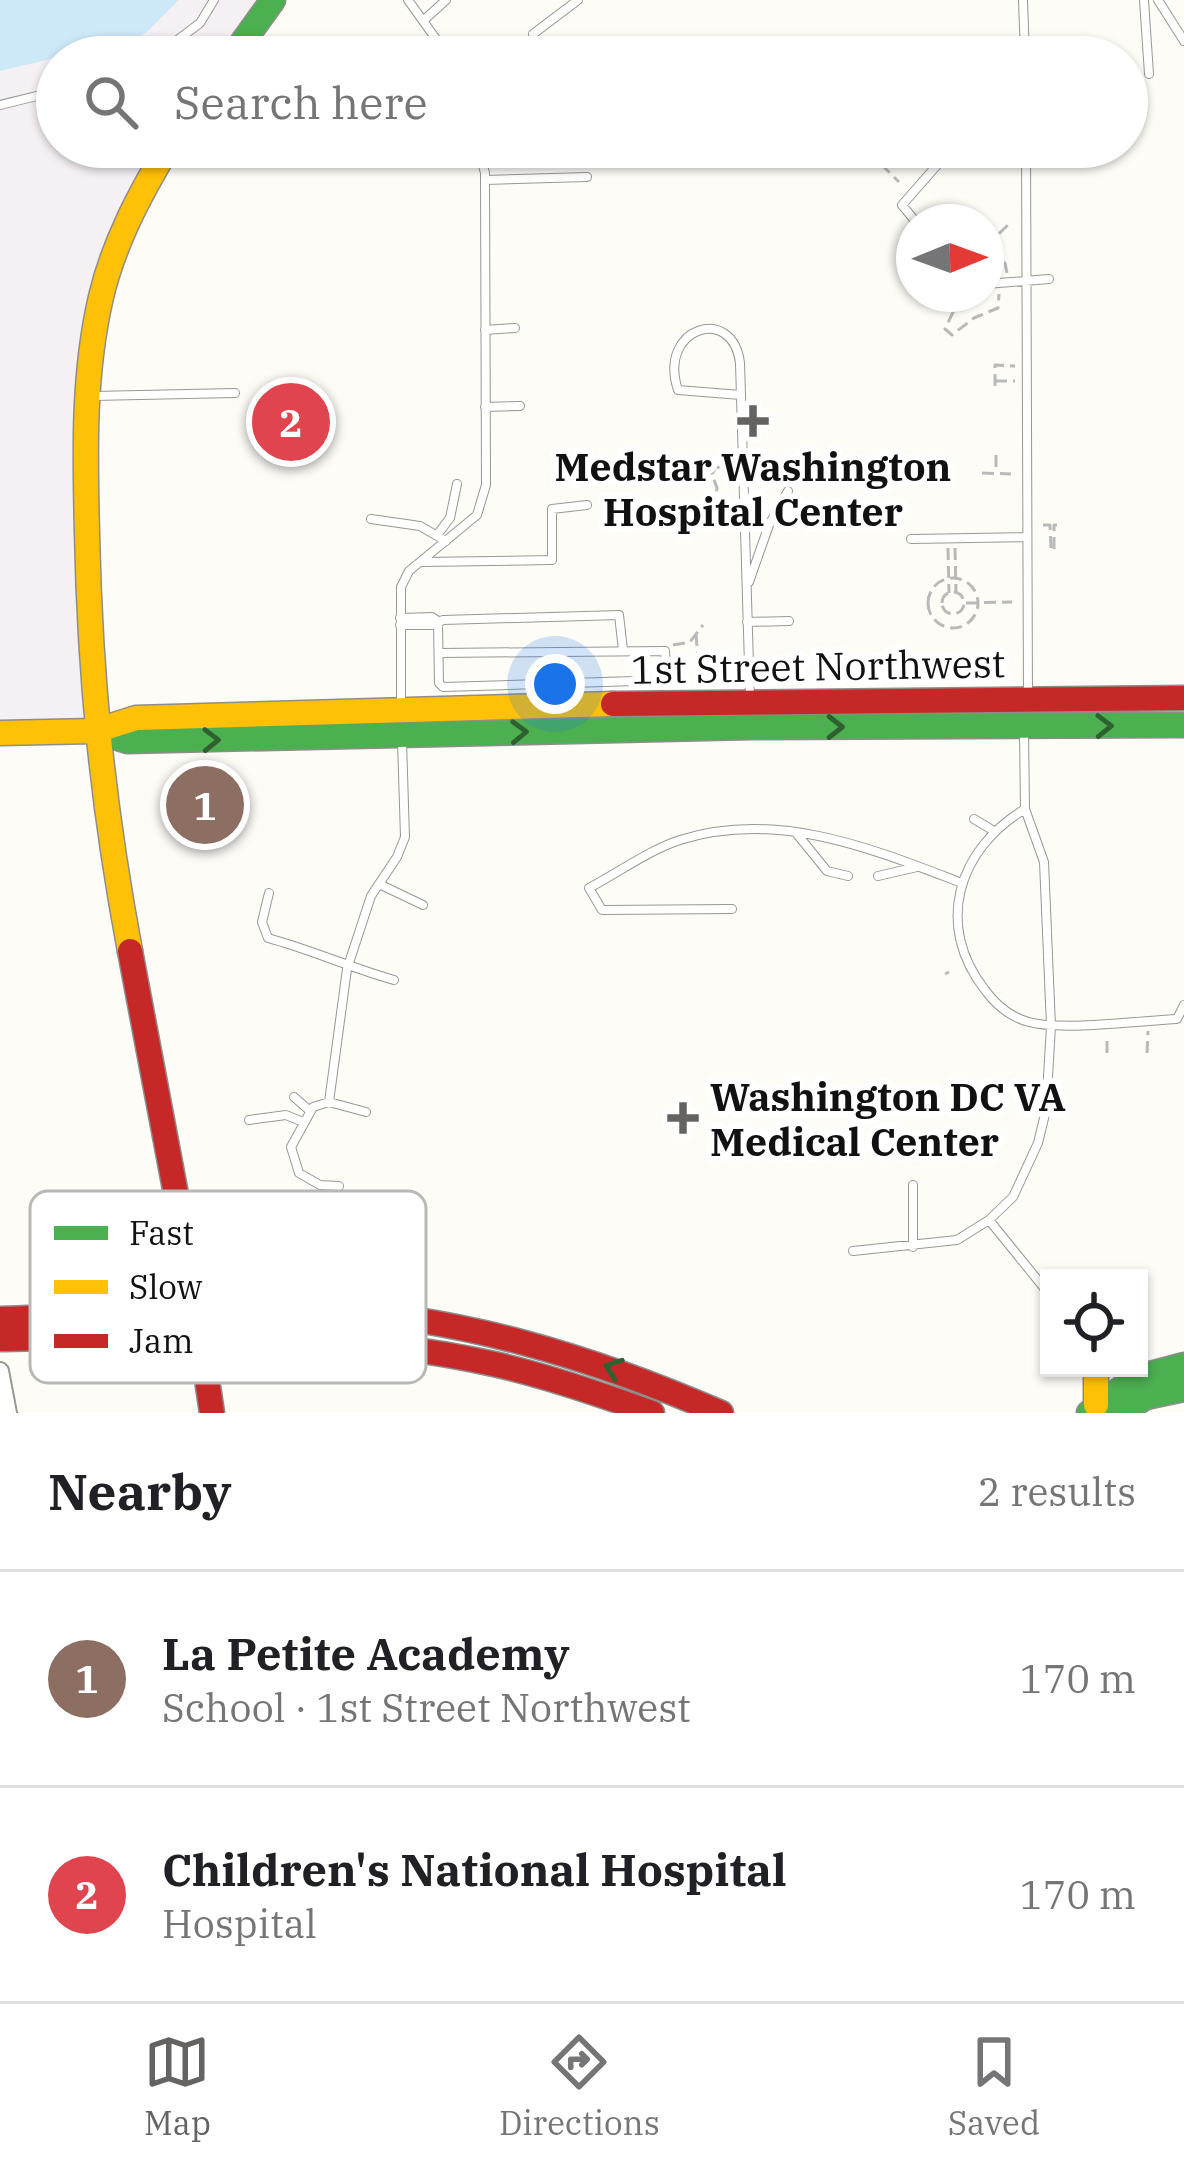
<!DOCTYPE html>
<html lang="en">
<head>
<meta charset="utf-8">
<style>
  body { margin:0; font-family:"IBM Plex Serif",serif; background:#f2f2f2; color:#202124 }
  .controls { position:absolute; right:36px; bottom:36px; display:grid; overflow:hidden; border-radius:0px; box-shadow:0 3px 9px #0004 }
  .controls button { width:108px; height:108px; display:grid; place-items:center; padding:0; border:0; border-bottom:3px solid #e0e0e0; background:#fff; color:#202124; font:60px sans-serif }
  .compass { position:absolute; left:896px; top:204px; width:108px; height:108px; border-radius:50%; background:#fff; box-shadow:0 3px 9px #0004; rotate:89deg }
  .you { position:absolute; left:555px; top:684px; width:42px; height:42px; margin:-30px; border:9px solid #fff; border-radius:50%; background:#1a73e8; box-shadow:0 0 0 18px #1a73e833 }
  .badge { display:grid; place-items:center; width:78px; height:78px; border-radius:50%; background:#646362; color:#fff; font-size:39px; font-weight:700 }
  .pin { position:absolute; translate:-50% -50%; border:6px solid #fff; box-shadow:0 3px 12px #0006 }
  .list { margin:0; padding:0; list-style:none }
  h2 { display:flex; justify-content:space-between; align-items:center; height:156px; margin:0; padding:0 48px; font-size:51px }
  h2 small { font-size:39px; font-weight:400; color:#757577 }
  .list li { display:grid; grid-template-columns:78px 1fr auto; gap:36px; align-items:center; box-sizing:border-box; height:216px; padding:0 48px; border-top:3px solid #e0e0e0 }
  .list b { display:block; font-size:45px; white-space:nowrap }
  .list p { margin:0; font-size:39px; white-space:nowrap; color:#757577 }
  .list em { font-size:39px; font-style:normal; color:#757577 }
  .icon { flex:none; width:66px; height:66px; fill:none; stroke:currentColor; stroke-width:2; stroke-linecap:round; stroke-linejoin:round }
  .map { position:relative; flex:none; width:1184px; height:1413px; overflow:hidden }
  .search { position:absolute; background:#fff; box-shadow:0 3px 9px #0004; left:36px; right:36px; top:36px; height:132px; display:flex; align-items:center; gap:30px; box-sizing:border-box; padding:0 42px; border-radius:66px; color:#757577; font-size:45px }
  .sheet { height:588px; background:#fff }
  nav { display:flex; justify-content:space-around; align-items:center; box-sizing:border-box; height:168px; border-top:3px solid #e0e0e0; background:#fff; font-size:33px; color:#757577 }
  nav a { display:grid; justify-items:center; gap:6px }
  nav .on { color:#646362 }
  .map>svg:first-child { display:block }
</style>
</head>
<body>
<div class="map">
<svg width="1184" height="1413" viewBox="0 0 1184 1413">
  <rect width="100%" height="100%" fill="#fdfcf7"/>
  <!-- industrial -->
  <path fill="#f5f0f3" d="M0,0h273l-40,57h-176v90h111l-56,111 -27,138 10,335 -95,2z"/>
  <!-- water -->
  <path fill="#cde8f7" d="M0,0h179l-32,32 -13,7 -134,32z"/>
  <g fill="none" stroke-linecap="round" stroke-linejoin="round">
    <defs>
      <path id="lane" d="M408,0l41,57
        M1023,0l2,57
        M1144,0l5,74
        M1158,0l26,41
        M424,20l22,-20
        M533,34l45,-34
        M155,57l45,-34 14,-23
        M0,105l57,-14
        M1026,147c2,184 1,367 2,550
        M485,180l102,-3
        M916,222l-14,-17 51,-58
        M986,284l63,-5
        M485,330l30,-2
        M741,395l-63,-5c-21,-63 55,-86 62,-27l10,336
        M93,396l142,-3
        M485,407l35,-1
        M742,479l50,-2 23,5
        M371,519l49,7 26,15
        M437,535l13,-17 7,-34
        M911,539l116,-2
        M421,562l131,-2v-51l35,-4
        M749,582l20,-57 19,-34
        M400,618l32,-1 6,4
        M747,622l42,-1
        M400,625h32l11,-5 176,-5 4,35
        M439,653l226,-2 2,29 -224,7 -4,-4 -1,-59 2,-2
        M401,708v-121l8,-16 68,-56 9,-30 -1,-312 -7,-26
        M1025,809c-67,40 -91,116 -40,181 11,15 25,27 44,32 32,9 111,-1 148,-3l7,-14
        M974,819l20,12
        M797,834l30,37 21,5
        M878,876l39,-9
        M379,884l44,21
        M269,893l-7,29 6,16c44,12 83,30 126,42
        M732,909l-130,1 -13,-22c29,-15 60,-38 91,-48 97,-31 193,9 282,43
        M294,1097l16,14
        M329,1102l37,10
        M249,1120l37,-5 17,7
        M913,1185v62
        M339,1186l-19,-1 -21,-12 -8,-26 22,-40 16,-5 18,-133 24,-73 26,-39 8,-20 -3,-96
        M989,1220l60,74
        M853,1251l104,-11 32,-20 24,-23 25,-54 8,-33 5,-84 -7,-164 -19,-53 -1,-79"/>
      <path id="street" d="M0,1371l8,42"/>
      <path id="fast" d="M232,57l41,-57
        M96,731l31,10 625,-14 432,-2
        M1089,1413l46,-35 49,-13
        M1120,1413l26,-16 38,-8"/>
      <path id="slow" d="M0,733l95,-2 41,-13 477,-14
        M130,951c-27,-144 -40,-271 -43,-418 -2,-79 -4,-159 14,-236 13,-55 39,-103 67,-150
        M1096,1368v37"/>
      <path id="jam" d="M613,704l571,-6
        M130,951l62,328 20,134
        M0,1319c107,-4 215,-14 322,-9 140,7 272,48 399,103
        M0,1339c164,-3 333,-11 494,25 54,12 106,30 158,49"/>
    </defs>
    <!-- lane casing -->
    <use href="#lane" stroke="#979795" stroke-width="10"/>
    <!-- street casing -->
    <use href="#street" stroke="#979795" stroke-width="20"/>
    <!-- fast casing -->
    <use href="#fast" stroke="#8e8d8b" stroke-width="27"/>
    <!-- slow casing -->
    <use href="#slow" stroke="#8e8d8b" stroke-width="27"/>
    <!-- jam casing -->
    <use href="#jam" stroke="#8e8d8b" stroke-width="27"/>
    <!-- path -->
    <path stroke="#b9b9b8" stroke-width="3" stroke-dasharray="12 6" stroke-linecap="butt" d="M869,165l6,-7 24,24
      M986,246l24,-23
      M986,261l19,2 2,10
      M956,294l-1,14 -10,21 7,6 22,-17 24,-10 1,-14
      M995,381h20
      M995,386v-21l20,1
      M996,455v17
      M982,473l29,1
      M1043,525h7l1,25h3v-25h3
      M712,527l5,-39 -5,-14 4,-7 15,2
      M948,548l1,45
      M955,548l1,45
      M928 603a25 25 0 1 1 50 0a25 25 0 1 1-50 0Z
      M942 603a11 11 0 1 1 22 0a11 11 0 1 1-22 0Z
      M966,603l46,-1
      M696,634l4,51
      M673,645l17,-3 13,-17
      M945,974l4,-2
      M1107,1053v-18
      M1147,1053l1,-22"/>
    <!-- lane -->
    <use href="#lane" stroke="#fffffe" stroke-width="8"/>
    <!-- street -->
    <use href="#street" stroke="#fffffe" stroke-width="16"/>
    <!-- fast -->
    <use href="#fast" stroke="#4caf50" stroke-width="24"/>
    <!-- slow -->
    <use href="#slow" stroke="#ffc107" stroke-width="24"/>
    <!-- jam -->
    <use href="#jam" stroke="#c62828" stroke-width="24"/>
  </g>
  <!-- one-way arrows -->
  <defs><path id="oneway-chevron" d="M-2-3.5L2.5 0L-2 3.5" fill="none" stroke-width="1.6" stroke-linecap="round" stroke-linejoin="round" transform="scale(3)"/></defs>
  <g stroke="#2e6030">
    <use href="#oneway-chevron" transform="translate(1104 726) rotate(-1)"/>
    <use href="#oneway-chevron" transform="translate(835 727)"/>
    <use href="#oneway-chevron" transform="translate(519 732) rotate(-2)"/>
    <use href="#oneway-chevron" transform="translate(211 740) rotate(-1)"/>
    <use href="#oneway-chevron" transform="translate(613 1368) rotate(-160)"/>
  </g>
  <!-- markers -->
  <g fill="#646362" stroke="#fff" stroke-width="4.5">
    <path d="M747 403h12v12h12v12h-12v12h-12v-12h-12v-12h12z"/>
    <path d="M677 1100h12v12h12v12h-12v12h-12v-12h-12v-12h12z"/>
  </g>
  <g text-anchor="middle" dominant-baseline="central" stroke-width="12" stroke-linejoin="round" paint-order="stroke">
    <!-- poi labels -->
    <g font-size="39" font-weight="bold" fill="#111" stroke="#fff">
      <text x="753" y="466">Medstar Washington<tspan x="753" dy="45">Hospital Center</tspan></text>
      <text x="710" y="1096" text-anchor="start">Washington DC VA<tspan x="710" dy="45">Medical Center</tspan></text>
    </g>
    <!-- street labels -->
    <g font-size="39" fill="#111" stroke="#fff">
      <text transform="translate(818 666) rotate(-1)">1st Street Northwest</text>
    </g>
  </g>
  <!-- legend -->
  <rect x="30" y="1191" width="396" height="192" rx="18" fill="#fff" stroke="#b8b8b8" stroke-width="3"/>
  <rect x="54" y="1226" width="54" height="14" fill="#4caf50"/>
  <rect x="54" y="1280" width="54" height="14" fill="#ffc107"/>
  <rect x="54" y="1334" width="54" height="14" fill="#c62828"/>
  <g font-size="33" fill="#111">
    <text x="129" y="1245">Fast</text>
    <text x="129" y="1299">Slow</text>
    <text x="129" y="1353">Jam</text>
  </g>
</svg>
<div class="controls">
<button><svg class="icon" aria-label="locate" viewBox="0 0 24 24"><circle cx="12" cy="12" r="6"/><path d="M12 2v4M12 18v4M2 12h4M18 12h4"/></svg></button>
</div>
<svg class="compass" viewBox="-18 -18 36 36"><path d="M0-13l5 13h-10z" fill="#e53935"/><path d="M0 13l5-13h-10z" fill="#757577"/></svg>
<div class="you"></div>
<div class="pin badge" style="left:205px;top:805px;background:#8d6e63">1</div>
<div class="pin badge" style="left:291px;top:422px;background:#e0444e">2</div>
<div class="search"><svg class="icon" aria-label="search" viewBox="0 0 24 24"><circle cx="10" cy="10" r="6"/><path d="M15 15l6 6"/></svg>Search here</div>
</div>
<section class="sheet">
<h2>Nearby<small>2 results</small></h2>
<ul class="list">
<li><span class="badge" style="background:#8d6e63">1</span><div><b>La Petite Academy</b><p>School · 1st Street Northwest</p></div><em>170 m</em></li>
<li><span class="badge" style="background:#e0444e">2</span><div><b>Children's National Hospital</b><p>Hospital</p></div><em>170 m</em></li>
</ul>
</section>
<nav>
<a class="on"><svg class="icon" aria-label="map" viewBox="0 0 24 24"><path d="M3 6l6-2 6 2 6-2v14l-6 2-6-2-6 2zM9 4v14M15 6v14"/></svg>Map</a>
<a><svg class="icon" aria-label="directions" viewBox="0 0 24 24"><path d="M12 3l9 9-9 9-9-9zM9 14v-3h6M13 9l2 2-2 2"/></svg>Directions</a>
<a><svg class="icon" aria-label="saved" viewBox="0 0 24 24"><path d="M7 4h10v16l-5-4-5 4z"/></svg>Saved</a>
</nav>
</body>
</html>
